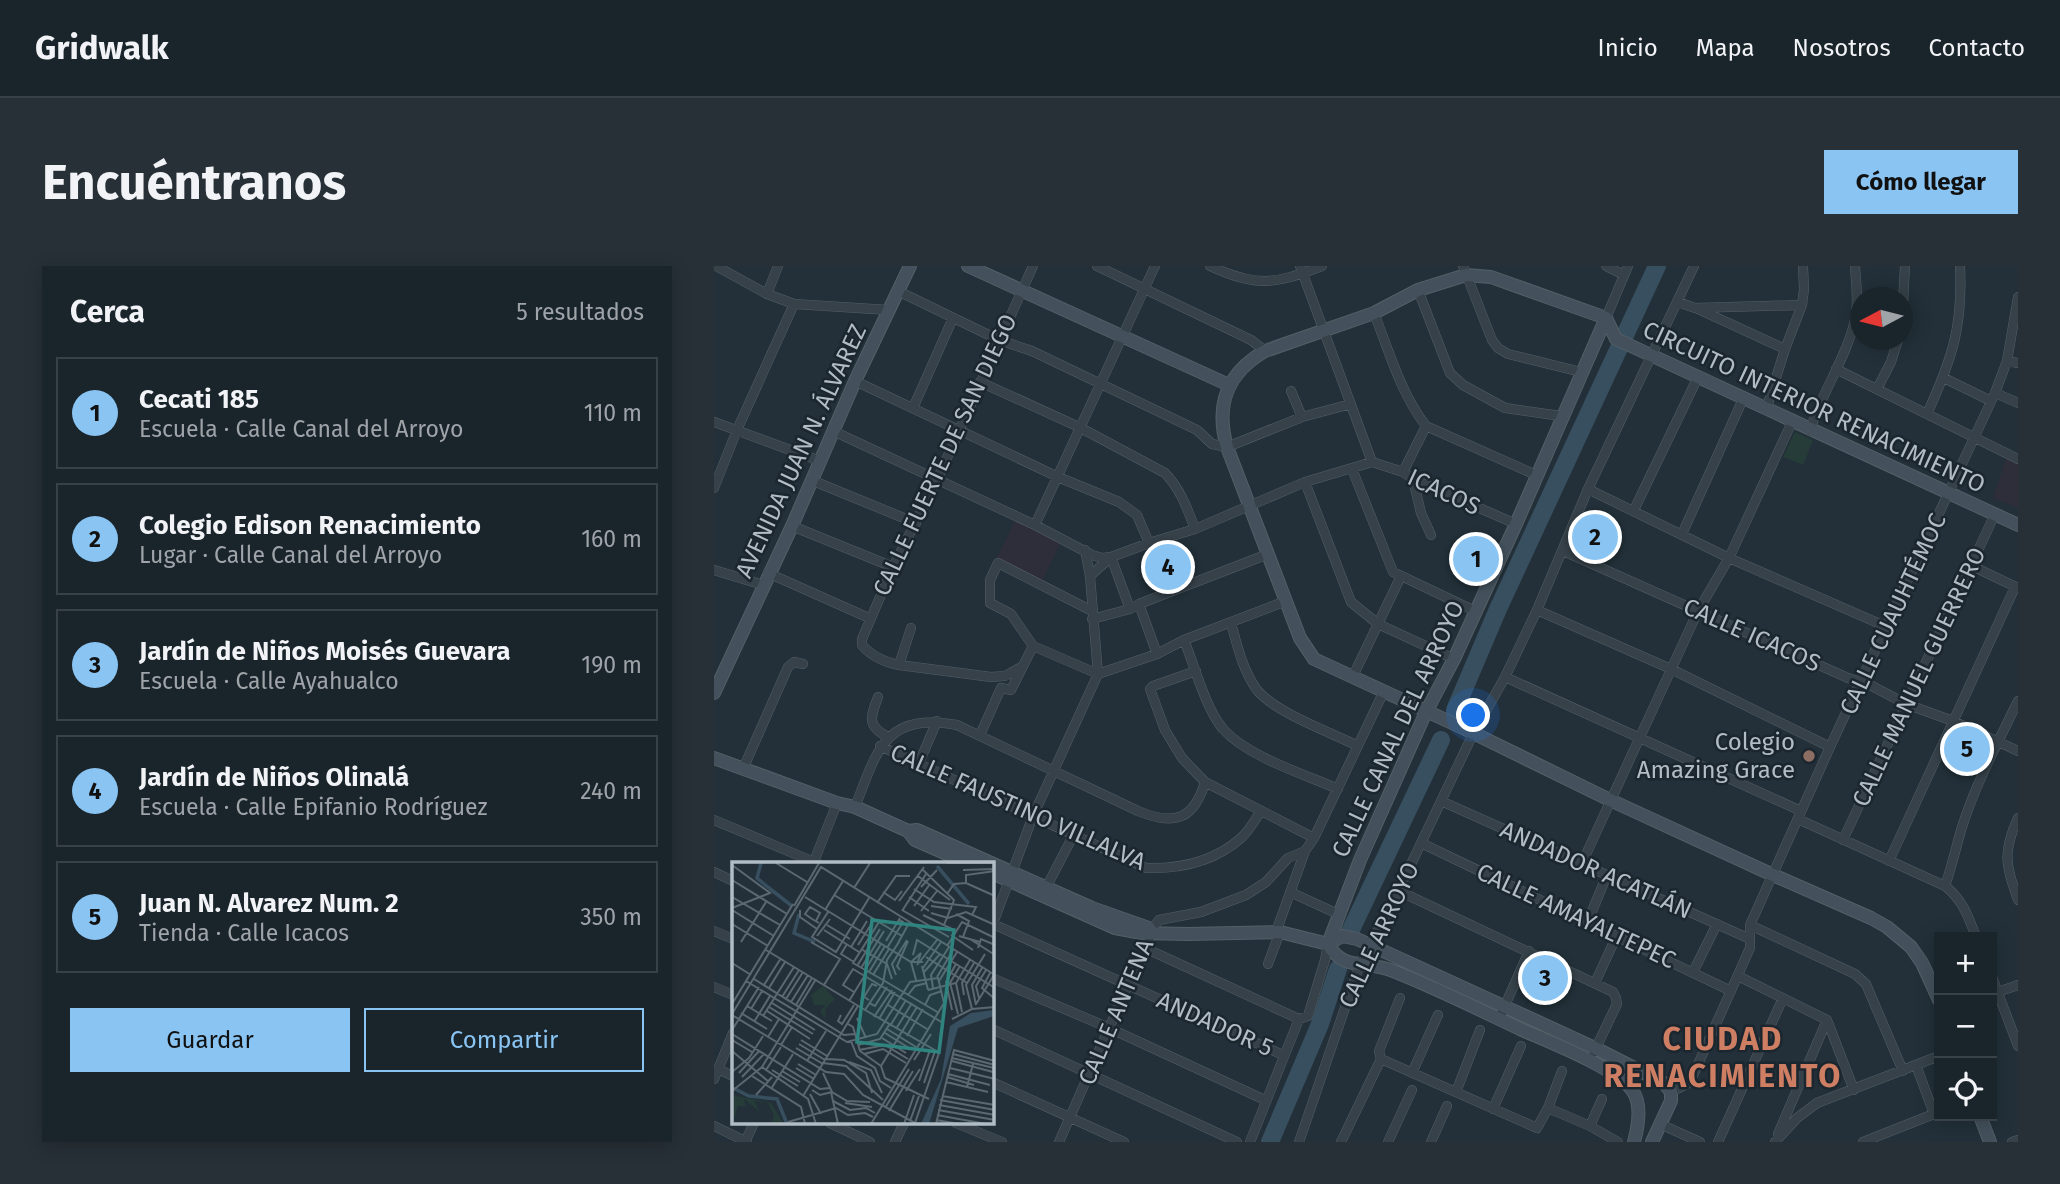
<!DOCTYPE html>
<html lang="es">
<head>
<meta charset="utf-8">
<style>
  body { margin:0; font-family:"Fira Sans",sans-serif; background:#273037; color:#f1f3f6 }
  .controls { position:absolute; right:21px; bottom:21px; display:grid; overflow:hidden; border-radius:0px; box-shadow:0 4px 18px #0003 }
  .controls button { width:63px; height:63px; display:grid; place-items:center; padding:0; border:0; border-bottom:2px solid #384147; background:#1a242b; color:#f1f3f6; font:35px sans-serif }
  .compass { position:absolute; left:1136px; top:21px; width:63px; height:63px; border-radius:50%; background:#1a242b; box-shadow:0 4px 18px #0003; rotate:263deg }
  .you { position:absolute; left:760px; top:450px; width:24px; height:24px; margin:-18px; border:5px solid #fff; border-radius:50%; background:#1a73e8; box-shadow:0 0 0 10px #1a73e833 }
  .badge { display:grid; place-items:center; width:46px; height:46px; border-radius:50%; background:#89c4f2; color:#111; font-size:23px; font-weight:700 }
  .pin { position:absolute; translate:-50% -50%; border:4px solid #fff; box-shadow:0 2px 7px #0006 }
  .list { margin:0; padding:0; list-style:none }
  h2 { display:flex; justify-content:space-between; align-items:center; height:91px; margin:0; padding:0 28px; font-size:30px }
  h2 small { font-size:23px; font-weight:400; color:#9fa4a9 }
  .list li { display:grid; grid-template-columns:46px 1fr auto; gap:21px; align-items:center; box-sizing:border-box; height:112px; margin:0 14px 14px; padding:0 14px; border:2px solid #384147; border-radius:0px }
  .list b { display:block; font-size:26px; white-space:nowrap }
  .list p { margin:0; font-size:23px; white-space:nowrap; color:#9fa4a9 }
  .list em { font-size:23px; font-style:normal; color:#9fa4a9 }
  .actions { display:flex; gap:14px; padding:21px 28px }
  .actions a { flex:1; padding:16px 0; border:2px solid #89c4f2; border-radius:0px; text-align:center; font-size:24px; color:#89c4f2 }
  .actions .main { background:#89c4f2; color:#111 }
  .icon { flex:none; width:38px; height:38px; fill:none; stroke:currentColor; stroke-width:2; stroke-linecap:round; stroke-linejoin:round }
  .map { position:relative; flex:none; width:1304px; height:876px; overflow:hidden; border-radius:0px }
  header { display:flex; align-items:center; gap:42px; box-sizing:border-box; height:98px; padding:0 35px; background:#1a242b; border-bottom:2px solid #384147 }
  header strong { font-size:33px }
  nav { display:flex; gap:38px; margin-inline-start:auto; font-size:24px }
  .intro { display:flex; align-items:center; justify-content:space-between; box-sizing:border-box; height:168px; padding:0 42px }
  h1 { margin:0; font-size:49px }
  .button { padding:18px 32px; border-radius:0px; background:#89c4f2; color:#111; font-size:24px; font-weight:700 }
  main { display:flex; gap:42px; padding:0 42px }
  aside { flex:1; background:#1a242b; border-radius:0px; box-shadow:0 4px 18px #0003 }
  .map>svg:first-child { display:block }
</style>
</head>
<body>
<header>
<strong>Gridwalk</strong>
<nav><a>Inicio</a><a>Mapa</a><a>Nosotros</a><a>Contacto</a></nav>
</header>
<div class="intro"><h1>Encuéntranos</h1><a class="button">Cómo llegar</a></div>
<main>
<aside>
<h2>Cerca<small>5 resultados</small></h2>
<ul class="list">
<li><span class="badge">1</span><div><b>Cecati 185</b><p>Escuela · Calle Canal del Arroyo</p></div><em>110 m</em></li>
<li><span class="badge">2</span><div><b>Colegio Edison Renacimiento</b><p>Lugar · Calle Canal del Arroyo</p></div><em>160 m</em></li>
<li><span class="badge">3</span><div><b>Jardín de Niños Moisés Guevara</b><p>Escuela · Calle Ayahualco</p></div><em>190 m</em></li>
<li><span class="badge">4</span><div><b>Jardín de Niños Olinalá</b><p>Escuela · Calle Epifanio Rodríguez</p></div><em>240 m</em></li>
<li><span class="badge">5</span><div><b>Juan N. Alvarez Num. 2</b><p>Tienda · Calle Icacos</p></div><em>350 m</em></li>
</ul>
<div class="actions"><a class="main">Guardar</a><a>Compartir</a></div>
</aside>
<div class="map">
<svg width="1304" height="876" viewBox="0 0 1304 876">
  <rect width="100%" height="100%" fill="#233039"/>
  <!-- medical -->
  <path fill="#2e2e3a" d="M1293,190l11,5v47l-25,-10z
    M301,254l46,22 -19,39 -46,-22z"/>
  <!-- green -->
  <path fill="#253c39" d="M1081,166l18,8 -10,25 -20,-8z"/>
  <g fill="none" stroke-linecap="round" stroke-linejoin="round">
    <!-- river -->
    <path stroke="#374f5f" stroke-width="18" d="M741,444l43,-101 159,-343
      M635,668l92,-194
      M556,876l50,-118 18,-55"/>
    <defs>
      <path id="minor" d="M2,0l51,28 27,10 95,6
        M383,0l154,74 14,11
        M496,0c47,22 65,18 112,0
        M586,0l72,196
        M749,0l29,74 6,8 10,6 73,18
        M892,0l18,9
        M704,24l32,83 13,12 42,23 56,8
        M184,25l101,49 33,11 165,79 15,14 15,3 75,-30 49,-13
        M53,28l11,-28
        M964,36l17,6 107,-3
        M984,43l87,40
        M660,47c15,38 27,81 52,113l110,49
        M892,52l22,-52
        M1188,56l3,-56
        M1293,95l11,2
        M1122,103l182,90
        M1230,112l47,23
        M141,115l203,96 61,25 18,13 12,28
        M266,116l99,45 86,46c16,17 22,35 30,56
        M1163,123l14,-27 7,-22
        M577,125l11,26
        M1281,127l23,10
        M199,142l40,-90
        M1052,144l19,-61 17,-44 2,-16 -1,-23
        M1213,148c25,-55 36,-87 33,-148
        M0,156l106,39
        M119,165l202,94 57,30 10,3 9,-1 19,52
        M1096,165c11,-38 36,-72 45,-111 4,-17 1,-36 0,-54
        M658,196l31,10 10,7 103,45
        M638,203l41,103 82,39
        M689,206l23,-46
        M699,213l8,34 10,22
        M97,214l105,43
        M591,216l46,120 27,22 76,35
        M0,222l23,-58 57,-126
        M874,223l141,69 158,69
        M920,244l64,-133
        M321,259l120,-259
        M78,260l101,41
        M968,268l61,-135
        M849,285l285,127 24,8 34,18 47,17 65,30
        M1256,299l48,23
        M0,304l49,15
        M54,307l101,45
        M376,310l21,-19 38,-14 46,-14 110,-47 67,-20
        M425,338l18,50
        M823,344l134,59 159,78
        M378,345l-94,-48 -8,17v23l21,11 22,32 65,28 59,-20 27,-14 102,-39
        M378,353l38,-10 9,-5 129,-50
        M517,357c6,22 12,48 26,67 19,23 73,42 101,56
        M470,374c11,27 21,67 39,89 25,28 81,45 115,60
        M185,399l12,-37
        M309,400l-18,10 -14,1 -92,-12c-15,-3 -27,-8 -37,-20v-6l31,-72 44,-87 96,-214
        M482,405l-43,15 -3,3 15,41 17,28 23,24 109,56
        M639,410l48,-100
        M791,411l296,134
        M164,431c-8,21 -11,29 10,40
        M266,469l21,-47 10,2 22,-44
        M166,480l266,122c34,1 68,-6 95,-30 8,-7 14,-18 20,-27
        M205,497l18,-42
        M29,503l45,-102 6,-5 9,2
        M727,535l309,138
        M141,541c22,-56 29,-95 102,-82l181,86c36,15 56,9 67,-29
        M1304,552c-16,35 -12,47 0,82
        M1084,553l147,67c18,14 23,30 31,51
        M0,554l105,44
        M1129,574l152,-326
        M707,577l310,148
        M1175,595l126,-274
        M868,597l116,-252 31,-53 63,-136
        M99,598l24,-61
        M0,606l19,9
        M333,620l27,-52
        M1231,620c7,-20 11,-39 17,-59 14,-44 36,-85 56,-126
        M685,625l214,101 3,6 1,6 -23,48
        M576,626l48,22
        M874,655l19,-46
        M279,658l290,131
        M1036,659l105,49 11,10 37,87
        M278,660l41,-110 65,-142 -8,-98 -5,-26
        M0,665l19,8
        M562,666l29,-81 9,-13 70,-147
        M433,683l152,70
        M554,698l12,-32
        M979,706l24,-48
        M1024,710l89,44 27,70
        M1278,711l26,69
        M278,712l117,50 156,72
        M881,717l22,-48
        M0,721l19,8
        M1278,728l26,-9
        M686,732l-21,53 2,8 156,69 11,-20 14,-37
        M785,753l30,-68
        M278,763l245,113
        M1202,799l18,49
        M4,803l15,7
        M698,807l26,-58
        M0,813l19,-46
        M278,816l132,60
        M742,826l24,-62
        M957,826l16,-8 4,-4 59,-132v-23l80,-178 165,-354 12,-32 11,-64
        M834,842l42,18 28,16
        M779,843l28,-63
        M116,857l40,19
        M242,857l46,19
        M946,858l40,18
        M0,860l33,16
        M876,860l12,-27
        M1064,868l49,-114
        M31,876l9,-19
        M181,876l9,-19
        M345,876l69,-157 19,-36 5,-20 7,-9 42,-8 45,-17 20,-13 22,-24 17,-7
        M536,876l49,-123 9,-3 17,-56 3,-16
        M585,876l61,-178 8,-19 15,-22 90,-189 32,-57 32,-67 51,-121 106,-223
        M627,876l40,-83
        M674,876l24,-52
        M717,876l16,-36
        M1004,876l65,-144
        M1061,876l22,-24 20,-15 122,-47
        M1149,876l76,-30
        M1298,876l6,-2"/>
      <path id="secondary" d="M254,0l261,119
        M0,427l78,-167 63,-145 55,-115
        M0,492l123,45 18,4 53,24 9,-1 175,78 57,20
        M194,565l7,9 55,24
        M278,607l123,55 27,5 46,1 92,-2 48,12c15,28 39,16 65,27 43,17 85,38 127,58 27,12 96,39 112,61 10,13 6,37 2,52
        M614,678l32,-84 66,-148 28,-53 62,-135 90,-206
        M614,678l14,-8 15,3 238,109 69,35 7,9v9l-19,41
        M1225,734l-17,-37 -11,-16 -24,-20 -16,-9 -98,-43 -163,-75 -147,-72 -149,-69 -14,-21 -73,-191c-12,-42 0,-74 38,-96l109,-38 44,-23 48,-15 25,2 115,41 10,21 402,186
        M1266,850l10,26"/>
    </defs>
    <!-- minor casing -->
    <use href="#minor" stroke="#545f67" stroke-width="10"/>
    <!-- secondary casing -->
    <use href="#secondary" stroke="#545f67" stroke-width="14"/>
    <!-- minor -->
    <use href="#minor" stroke="#364149" stroke-width="9"/>
    <!-- secondary -->
    <use href="#secondary" stroke="#44515c" stroke-width="12"/>
  </g>
  <!-- markers -->
  <circle fill="#8d6e63" stroke="#1b262e" stroke-width="2.5" cx="1095" cy="490" r="7"/>
  <g text-anchor="middle" dominant-baseline="central" stroke-width="5" stroke-linejoin="round" paint-order="stroke">
    <!-- street labels -->
    <g font-size="24" fill="#b1bcc5" stroke="#1b262e">
      <text transform="translate(1100 141) rotate(25)">CIRCUITO INTERIOR RENACIMIENTO</text>
      <text transform="translate(87 185) rotate(-65)">AVENIDA JUAN N. ÁLVAREZ</text>
      <text transform="translate(231 189) rotate(-65)">CALLE FUERTE DE SAN DIEGO</text>
      <text transform="translate(730 226) rotate(25)">ICACOS</text>
      <text transform="translate(1179 348) rotate(-65)">CALLE CUAUHTÉMOC</text>
      <text transform="translate(1038 369) rotate(24)">CALLE ICACOS</text>
      <text transform="translate(1205 411) rotate(-65)">CALLE MANUEL GUERRERO</text>
      <text transform="translate(684 463) rotate(-65)">CALLE CANAL DEL ARROYO</text>
      <text transform="translate(304 541) rotate(24)">CALLE FAUSTINO VILLALVA</text>
      <text transform="translate(882 604) rotate(24)">ANDADOR ACATLÁN</text>
      <text transform="translate(862 650) rotate(25)">CALLE AMAYALTEPEC</text>
      <text transform="translate(665 669) rotate(-65)">CALLE ARROYO</text>
      <text transform="translate(402 746) rotate(-67)">CALLE ANTENA</text>
      <text transform="translate(501 758) rotate(24)">ANDADOR 5</text>
    </g>
    <!-- poi labels -->
    <g font-size="24" fill="#b1bcc5" stroke="#1b262e" text-anchor="end">
      <text x="1081" y="476">Colegio<tspan x="1081" dy="28">Amazing Grace</tspan></text>
    </g>
    <!-- district labels -->
    <g font-size="32" font-weight="bold" letter-spacing="2" fill="#ce7e63" stroke="#1b262e">
      <text x="1009" y="773">CIUDAD<tspan x="1009" dy="37">RENACIMIENTO</tspan></text>
    </g>
  </g>
  <!-- overview -->
  <g transform="translate(18 596)">
    <rect width="262" height="262" fill="#233039"/>
    <path d="M91,124l12,13 -9,9 -1,11 -5,-8 6,-6h-12l-3,-10zM0,233l39,8 13,21h-13l3,-9 -6,-12 -14,-2 6,11 -16,-13 2,8 -8,-1 -6,18z" fill="#253c39"/>
    <path d="M262,148v6l-36,12 -29,96h-8l20,-45 9,-53 21,-13z" fill="#374f5f"/>
    <path fill="none" stroke="#374f5f" stroke-width="3.5" d="M29,1l-4,15 12,10M205,4l32,38M37,26l23,18M67,52l-5,19 21,9M1,226l16,8 28,3 10,25"/>
    <path fill="none" stroke="#5c6871" stroke-width="2" d="M44,1l31,19M214,1h49M0,3l38,28 -38,15M191,8l31,30 -10,25M231,8l32,-1M186,14l32,24M0,18l55,34M234,21v-8l29,-4M189,25l16,-17M122,26l16,-25M182,27l20,13 42,5 -4,8M151,30l12,8 7,-9M215,32l7,-10 12,-1 29,13M102,33l68,41M0,35l48,28M73,35l106,65h12M177,35l20,14M167,39l25,-34M145,41l19,-27h14M62,44l25,-43M182,44l16,-22M199,44l21,3M0,48l42,26M68,48v7l17,12M93,48l18,-29M170,48l47,27M170,49l24,-37M189,49l16,-20M96,50l-16,25 24,15 33,-54M199,51l17,5 18,-6 29,13M224,52l13,7 -6,16M191,53l31,15M84,59l4,-8 -10,-6 -5,7 7,5 7,4M147,60l-26,41 30,17M0,62l36,22M95,63l23,14M92,68l35,22M219,73l22,15M85,74l13,-17M227,74l21,6M238,77l25,16M154,79l14,-23M9,80l25,-40M79,80l29,17 -16,26M115,82l-6,10 13,8M126,83l14,-22M165,83l12,-22M215,84l15,-24 33,16M119,85l16,-26M155,86l16,-26 -4,-2M246,86l3,-9 14,6M129,87l26,15 5,15M34,88l99,60 18,-27 4,-23 12,-18M181,93l4,-15 78,48M194,95l41,26M0,101l19,12M185,103l20,-25M125,104l23,-37M190,104l6,24M129,106l23,-37M191,106l18,-26M133,108l16,-26M168,108l-3,-4 11,-25M137,110l16,-26M192,110l16,-18M258,111l-8,15 13,11M141,113l16,-26M164,113l-4,-11 15,-24M205,115l16,-27M22,117l90,56 11,-1M151,118l56,33M184,118l-5,-18 10,-9 -3,8M14,119l101,61 30,-8 33,-52 28,-4 6,25 -73,121M207,119l18,-29M224,121l6,29M32,123l17,-27M37,126l16,-26M201,126l-2,-13 18,-28M196,128l28,-7 14,-23M122,130l-11,-7 10,-16 90,54 -4,30 -24,70M176,133l7,-9 12,-3M232,133l-2,-12 12,-20M50,135l17,-27M247,136l-3,-12 10,-16M54,137l17,-27M137,138l-5,-3 8,-13 5,2M117,139l16,-26M59,140l17,-27M40,141l43,27M137,141l6,3 12,-19M0,142l61,-100M244,142l18,-29M64,143l16,-27M156,143l39,24M193,143l5,-10 12,-4M244,143l-4,-20 10,-17M15,144l25,15M37,145l44,27M19,147l11,-18M240,147l-6,-24 19,-31M133,148l75,43M220,148l-6,-28 10,-18M35,149l43,28M9,151l26,16M0,152l89,-147 174,108M226,152l-8,-31 10,-17M0,153l94,57 18,2 19,21 52,28M109,153l-3,6 4,3 12,-19M31,154l31,-49M142,155l18,-27M125,156l9,20M147,157l16,-27M220,157l20,-10 23,-2M22,160l16,-26M116,162l5,3 7,24 21,15 4,12 44,21M158,164l16,-26M155,167l29,18M164,167l16,-26M0,168l27,-43M153,171l24,15M0,172l88,55 10,-1M175,174l16,-27M36,175l11,-18M150,176l24,15M0,178l20,12M69,178l26,16M119,179l6,15 18,12 5,13 11,7M67,182l26,16M49,183l11,-18M126,183l22,-6 9,-14M64,186l27,16M127,188l26,-5 23,14M0,189l37,31M132,192l19,-5 23,14M221,192l42,11M220,196l42,10M94,197l18,1 22,13 6,20M182,198l17,-26M75,199l19,-30M220,199l41,11M117,200l22,8 11,23M91,201l23,3 37,34M66,202l18,11M149,204l36,-59M64,206l18,11M218,206l45,11M34,208l15,-23M40,208l26,16M50,209l18,11M0,210l17,-14 14,-22M7,211l20,-22M91,211l9,19 15,9 23,1M216,212l42,11M20,214l49,31 4,17M10,215l22,-23M215,215l27,8M187,219l11,-31M214,220l42,10M192,221l11,-32M235,225l6,-23M39,227l22,-35M80,228l8,5 12,-3M0,229l30,-24M174,229l14,-22M99,230l7,32M78,232l11,20M24,233l16,-18M71,234l55,-90M210,234l53,9M208,238l55,10M101,239l17,9 16,-2 9,5M113,241l27,4M207,243l56,10M153,246l24,-39M206,248l57,10M157,249l24,-40M205,253l49,9M204,258l23,4M178,259l9,-25M56,260l48,-14 12,7 17,-2 8,4M84,262l-8,-25 -46,-32 54,-88M172,262l10,-29M204,262l18,-74 41,11"/>
    <path fill="#2f847f" fill-opacity="0.15" stroke="#2f847f" stroke-width="3.5" d="M140,58l82,10 -15,122 -82,-10z"/>
    <rect width="262" height="262" fill="none" stroke="#b1bcc5" stroke-width="3.5"/>
  </g>
</svg>
<div class="controls">
<button>+</button>
<button>−</button>
<button><svg class="icon" aria-label="locate" viewBox="0 0 24 24"><circle cx="12" cy="12" r="6"/><path d="M12 2v4M12 18v4M2 12h4M18 12h4"/></svg></button>
</div>
<svg class="compass" viewBox="-18 -18 36 36"><path d="M0-13l5 13h-10z" fill="#e53935"/><path d="M0 13l5-13h-10z" fill="#9fa4a9"/></svg>
<div class="you"></div>
<div class="pin badge" style="left:762px;top:293px">1</div>
<div class="pin badge" style="left:881px;top:271px">2</div>
<div class="pin badge" style="left:831px;top:712px">3</div>
<div class="pin badge" style="left:454px;top:301px">4</div>
<div class="pin badge" style="left:1253px;top:483px">5</div>
</div>
</main>
</body>
</html>
